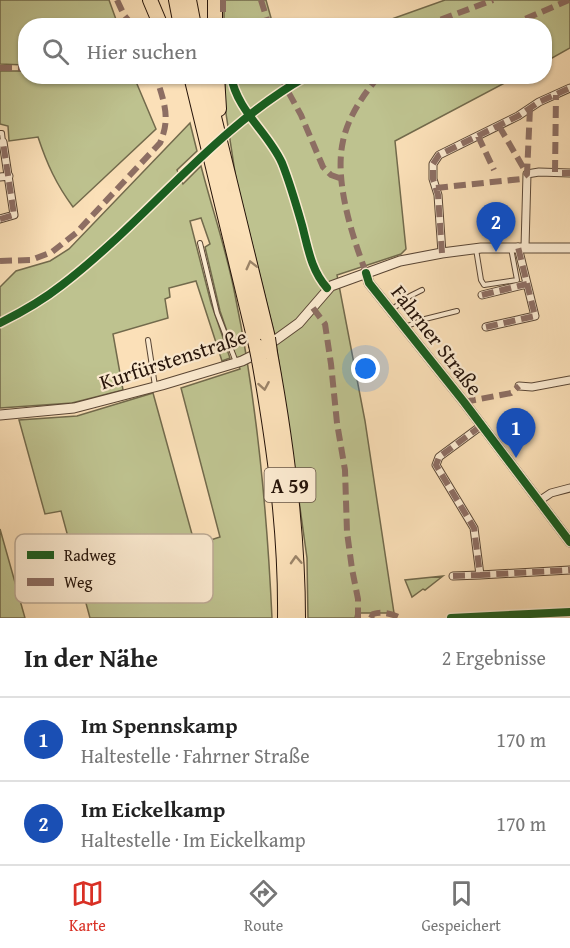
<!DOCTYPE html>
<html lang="de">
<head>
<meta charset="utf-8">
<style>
  body { margin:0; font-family:"Gentium Book Plus",serif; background:#f2f2f2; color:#222 }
  .you { position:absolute; left:366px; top:369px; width:21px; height:21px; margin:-15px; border:4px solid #fff; border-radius:50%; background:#1a73e8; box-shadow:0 0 0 9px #1a73e833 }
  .badge { display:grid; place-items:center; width:39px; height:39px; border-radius:50%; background:#d93025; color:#fff; font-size:20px; font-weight:700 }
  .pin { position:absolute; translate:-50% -50px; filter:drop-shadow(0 2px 3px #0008) }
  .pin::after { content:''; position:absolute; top:32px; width:21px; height:18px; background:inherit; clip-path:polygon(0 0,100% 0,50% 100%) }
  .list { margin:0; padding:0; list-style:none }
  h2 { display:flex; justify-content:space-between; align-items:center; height:78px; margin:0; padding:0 24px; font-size:26px }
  h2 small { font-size:20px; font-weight:400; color:#767676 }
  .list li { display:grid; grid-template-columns:39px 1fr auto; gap:18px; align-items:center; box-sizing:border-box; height:84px; padding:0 24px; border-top:2px solid #e0e0e0 }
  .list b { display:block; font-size:22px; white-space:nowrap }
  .list p { margin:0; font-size:20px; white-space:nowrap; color:#767676 }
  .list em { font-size:20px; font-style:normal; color:#767676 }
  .icon { flex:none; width:33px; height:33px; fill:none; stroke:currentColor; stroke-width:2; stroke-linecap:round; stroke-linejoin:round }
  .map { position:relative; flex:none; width:570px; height:618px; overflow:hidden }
  .search { position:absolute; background:#fff; box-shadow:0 2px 4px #0004; left:18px; right:18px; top:18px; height:66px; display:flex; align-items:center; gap:15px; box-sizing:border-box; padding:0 21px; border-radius:24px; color:#767676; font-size:22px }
  .sheet { height:246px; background:#fff }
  nav { display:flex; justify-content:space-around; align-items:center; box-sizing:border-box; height:84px; border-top:2px solid #e0e0e0; background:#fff; font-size:16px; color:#767676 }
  nav a { display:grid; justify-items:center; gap:3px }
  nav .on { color:#d93025 }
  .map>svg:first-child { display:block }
</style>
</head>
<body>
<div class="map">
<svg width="570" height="618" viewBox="0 0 570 618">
  <rect width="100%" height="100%" fill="#fbe0b8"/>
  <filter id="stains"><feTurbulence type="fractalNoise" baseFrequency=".00333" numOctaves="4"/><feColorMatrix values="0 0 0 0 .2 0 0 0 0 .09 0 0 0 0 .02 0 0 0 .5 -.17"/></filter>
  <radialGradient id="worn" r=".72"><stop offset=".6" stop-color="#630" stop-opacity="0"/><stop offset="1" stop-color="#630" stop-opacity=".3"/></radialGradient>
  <!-- green -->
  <path fill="#bec28f" stroke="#726a4c" stroke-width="1.5" d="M0,0h109l9,25 -92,1 -1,39 -25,-1z
    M224,0h42l7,25h-49z
    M445,0h125v48l-25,14 -1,-36 -169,-1z
    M0,71h25l1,5 108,1 22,52 -83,78c-17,-23 -26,-43 -35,-70l-29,4 -1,-15 -8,-2z
    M225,77h291l-121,64 11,108 -5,5 -64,21 28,146 29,192h-38l-1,5h-47l-1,-60 -18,-129 -14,-92 -39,-158 -11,-72z
    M190,123l7,28 -20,19 6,14 18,-18c11,43 26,86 34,129 22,106 32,215 37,323h-182l-29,-107 -16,3 -26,-94 58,-4 76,-23 42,152 25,-8 -39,-149 59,-19 -20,-58 -15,-64 5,-3 -9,-26 -11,3 21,82 19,55 -8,3 -26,-80 -27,7 1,9 -5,2 3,19 -55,16 10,56 -51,13 -72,5v-121l16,-16 34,-10 19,-12z
    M0,529l25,89h-25z
    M443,576l-18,14 -2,-1 -11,8 -7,-17z"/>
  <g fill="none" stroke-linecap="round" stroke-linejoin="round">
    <defs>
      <path id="service" d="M0,133h2l1,9
        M200,243l17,70 19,49
        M476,249l5,31 3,5 33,-5 -6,-32
        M391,310l19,-14 12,-6
        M405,327l20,-8 32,-8
        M148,340l7,46"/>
      <path id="minor" d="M0,177l9,-1
        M0,219l14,-4 -11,-73
        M525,247l2,-73 12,-2 31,1
        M442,253l-4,-58 -5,-16v-15l6,-9 79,-39 21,-14 31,-14
        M482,295l45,-11
        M486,327l49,-11 -17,-69
        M519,386l13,1 38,-7
        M481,426l-42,31 -3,8 38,63 6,47 90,-5
        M539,501l12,-8 19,-5
        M453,576l27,-1"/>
      <path id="tertiary" d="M366,273l3,10 95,119 106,140
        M0,415l74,-7 88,-23 80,-24 14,-7 43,-31 32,-37 69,-25 42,-8 39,-5h89"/>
      <path id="motorway" d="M150,0l11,26
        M176,0l5,26
        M189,0l5,26
        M215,0v26
        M191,76l65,269
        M204,76l64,262
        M217,76l2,33
        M270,353c16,87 28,176 28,265
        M259,360c15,85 27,171 26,258"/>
    </defs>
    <!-- service casing -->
    <use href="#service" stroke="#5a4635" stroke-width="6"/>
    <!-- minor casing -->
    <use href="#minor" stroke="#5a4635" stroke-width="9"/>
    <!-- tertiary casing -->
    <use href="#tertiary" stroke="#5a4635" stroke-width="11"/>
    <!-- motorway casing -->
    <use href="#motorway" stroke="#251309" stroke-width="16"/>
    <!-- service -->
    <use href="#service" stroke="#fcebd1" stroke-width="4"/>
    <!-- minor -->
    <use href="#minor" stroke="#fcebd1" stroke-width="7"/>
    <!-- tertiary -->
    <use href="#tertiary" stroke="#fcebd1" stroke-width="9"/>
    <!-- motorway -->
    <use href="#motorway" stroke="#fbe0b8" stroke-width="14"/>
    <defs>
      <path id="motorway-bridge" d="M268,338l2,15
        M256,345l3,15"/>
    </defs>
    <!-- motorway-bridge casing -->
    <use href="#motorway-bridge" stroke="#251309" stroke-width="16" stroke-linecap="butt"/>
    <!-- motorway-bridge -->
    <use href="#motorway-bridge" stroke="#fbe0b8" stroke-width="14"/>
    <!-- quiet -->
    <path stroke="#8d6e63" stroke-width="6" stroke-dasharray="12 6" stroke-linecap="butt" d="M117,0l7,15 9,11
      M223,0v26
      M261,0l8,26
      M424,26l69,-26
      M509,26l60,-26
      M0,68h26
      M283,76l2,10 16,29 22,52 8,8 11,4
      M499,126l28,48 3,-66
      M478,136l16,34
      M555,172l1,-77
      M562,173h8
      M436,188l85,-9 6,-5
      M0,219l14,-4 -11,-73
      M442,253l-4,-58 -5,-16v-15l6,-9 79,-39 21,-14 31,-14
      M0,261l31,-1 21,-8 24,-19 84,-90c11,-25 4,-41 -4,-67
      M366,273c-14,-38 -32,-92 -23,-132 5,-24 20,-46 36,-65
      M482,295l45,-11
      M313,308l12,16 6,40 6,59 8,47 2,62 5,37 6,30v19
      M486,327l49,-11 -17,-69
      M464,402l47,-9 8,-7
      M481,426l-42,31 -3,8 38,63 6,47 90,-5
      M453,576l27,-1
      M371,618l2,-4c10,-3 19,0 28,4"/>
    <defs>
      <path id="cycleway" d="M231,76c6,35 37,56 51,87 8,20 14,41 20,62 6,23 9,45 25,63
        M366,273l3,10 95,119 106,140
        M0,323c22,-11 43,-23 62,-38 86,-66 150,-155 245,-209
        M451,618l119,-6"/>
    </defs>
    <!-- cycleway casing -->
    <use href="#cycleway" stroke="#fcebd1" stroke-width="11"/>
    <!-- cycleway -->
    <use href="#cycleway" stroke="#1b5e20" stroke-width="8"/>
  </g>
  <!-- one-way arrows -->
  <defs><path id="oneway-chevron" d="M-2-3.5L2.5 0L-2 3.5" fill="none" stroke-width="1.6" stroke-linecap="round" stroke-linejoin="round" transform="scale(1.5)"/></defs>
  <g stroke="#9b8469">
    <use href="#oneway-chevron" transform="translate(251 265) rotate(-104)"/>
    <use href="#oneway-chevron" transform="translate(264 386) rotate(80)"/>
    <use href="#oneway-chevron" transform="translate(296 560) rotate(-93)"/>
  </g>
  <g text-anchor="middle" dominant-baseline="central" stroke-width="4.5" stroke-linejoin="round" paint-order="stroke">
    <!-- shield labels -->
    <rect fill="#fcebd1" stroke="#665445" stroke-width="1.5" x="264.5" y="468" width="51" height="34" rx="4.5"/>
    <g font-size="20" font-weight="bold" fill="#251309">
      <text x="290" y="485">A 59</text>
    </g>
    <!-- street labels -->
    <g font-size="21" fill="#251309" stroke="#fcebd1">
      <text transform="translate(437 340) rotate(52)">Fahrner Straße</text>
      <text transform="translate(173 359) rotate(-18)">Kurfürstenstraße</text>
    </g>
  </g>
  <!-- legend -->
  <rect x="15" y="534" width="198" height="69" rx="9" fill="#fcebd1" stroke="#bcaa95" stroke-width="1.5"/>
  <rect x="27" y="551" width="27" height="8" fill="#1b5e20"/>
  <rect x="27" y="578" width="27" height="8" fill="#8d6e63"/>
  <g font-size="16" fill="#251309">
    <text x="64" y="561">Radweg</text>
    <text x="64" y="588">Weg</text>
  </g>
  <rect width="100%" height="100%" filter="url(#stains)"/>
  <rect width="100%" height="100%" fill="url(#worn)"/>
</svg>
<div class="you"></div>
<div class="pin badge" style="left:516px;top:458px;background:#1a4fb4">1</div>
<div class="pin badge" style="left:496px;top:252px;background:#1a4fb4">2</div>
<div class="search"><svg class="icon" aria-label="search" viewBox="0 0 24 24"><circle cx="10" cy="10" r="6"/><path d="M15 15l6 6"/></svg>Hier suchen</div>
</div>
<section class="sheet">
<h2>In der Nähe<small>2 Ergebnisse</small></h2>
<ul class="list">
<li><span class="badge" style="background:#1a4fb4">1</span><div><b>Im Spennskamp</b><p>Haltestelle · Fahrner Straße</p></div><em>170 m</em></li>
<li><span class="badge" style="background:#1a4fb4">2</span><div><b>Im Eickelkamp</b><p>Haltestelle · Im Eickelkamp</p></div><em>170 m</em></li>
</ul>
</section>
<nav>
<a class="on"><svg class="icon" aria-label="map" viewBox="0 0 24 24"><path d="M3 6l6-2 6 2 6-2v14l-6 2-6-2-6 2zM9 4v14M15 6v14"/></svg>Karte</a>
<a><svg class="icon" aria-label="directions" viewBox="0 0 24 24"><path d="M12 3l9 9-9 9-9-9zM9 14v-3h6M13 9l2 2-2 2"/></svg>Route</a>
<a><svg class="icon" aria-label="saved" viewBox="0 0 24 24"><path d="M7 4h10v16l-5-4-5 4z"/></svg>Gespeichert</a>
</nav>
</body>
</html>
